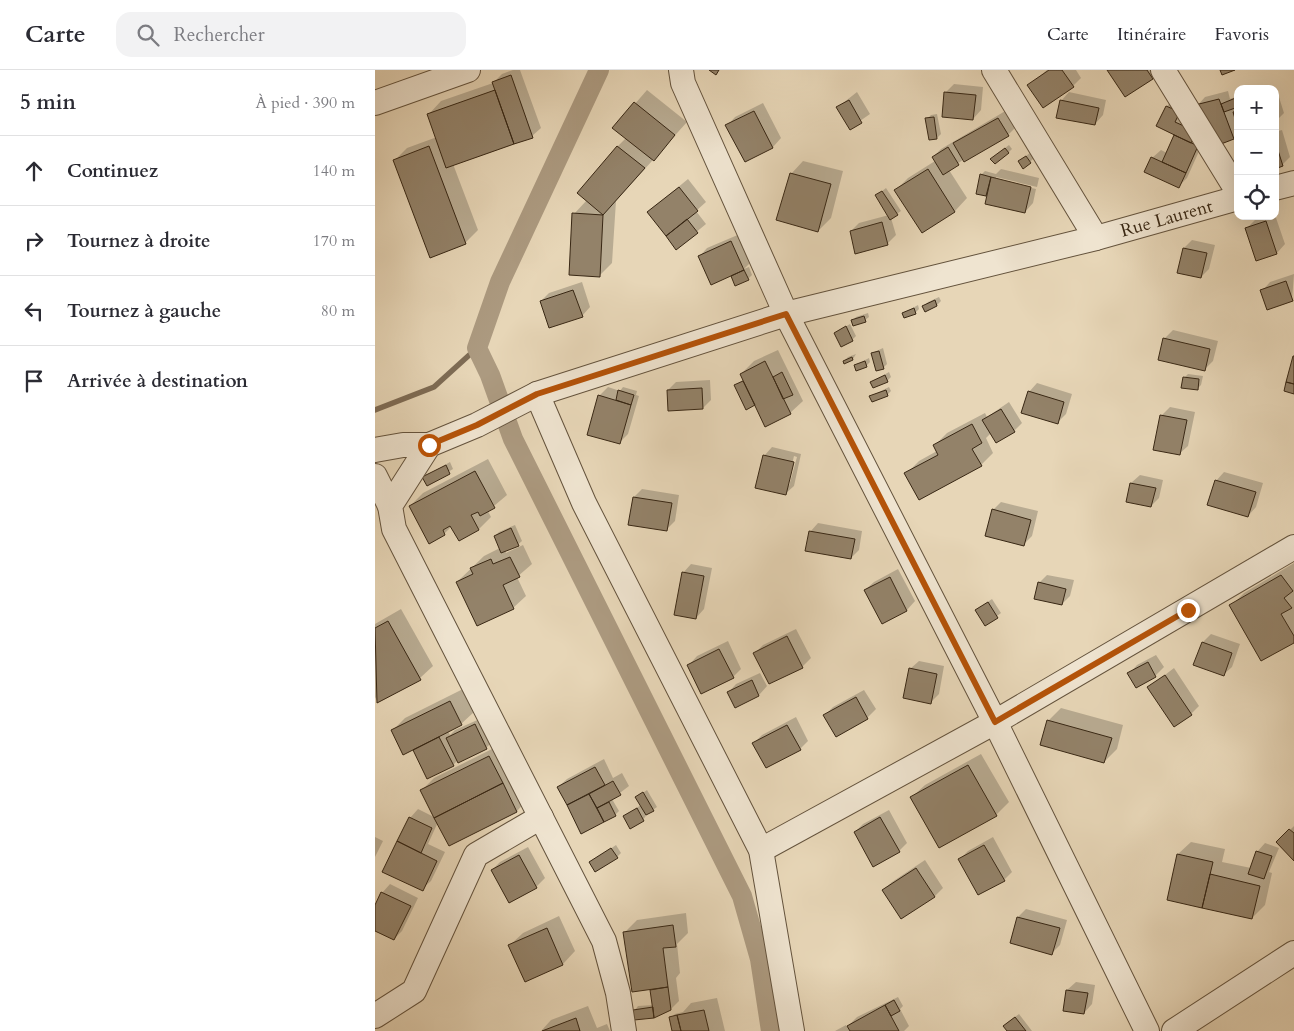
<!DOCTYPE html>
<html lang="fr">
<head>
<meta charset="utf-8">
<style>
  body { margin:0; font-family:Cardo,serif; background:#f2f2f3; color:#2b2b33 }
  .controls { position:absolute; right:15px; top:15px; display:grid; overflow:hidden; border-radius:10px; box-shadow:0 5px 20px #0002 }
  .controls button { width:45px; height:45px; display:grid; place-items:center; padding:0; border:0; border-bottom:1px solid #e1e1e2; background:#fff; color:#2b2b33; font:25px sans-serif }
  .stop { position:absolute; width:15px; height:15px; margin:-11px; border:4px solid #b45309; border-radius:50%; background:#fff }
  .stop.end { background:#b45309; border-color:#fff; box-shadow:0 1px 5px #0008 }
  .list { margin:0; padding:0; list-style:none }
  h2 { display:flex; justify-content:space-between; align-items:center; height:65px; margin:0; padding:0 20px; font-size:21px }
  h2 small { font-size:16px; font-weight:400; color:#7c7c81 }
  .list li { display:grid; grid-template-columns:32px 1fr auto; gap:15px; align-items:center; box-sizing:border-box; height:70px; padding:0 20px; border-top:1px solid #e1e1e2 }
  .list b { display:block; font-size:19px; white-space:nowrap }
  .list em { font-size:16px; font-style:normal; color:#7c7c81 }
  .icon { flex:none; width:28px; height:28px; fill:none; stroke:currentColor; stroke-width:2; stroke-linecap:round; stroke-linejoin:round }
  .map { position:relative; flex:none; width:919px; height:961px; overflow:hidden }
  header { display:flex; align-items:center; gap:30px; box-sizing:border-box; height:70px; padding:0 25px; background:#fff; border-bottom:1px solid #e1e1e2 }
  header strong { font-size:24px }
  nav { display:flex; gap:28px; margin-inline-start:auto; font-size:18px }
  .search { width:350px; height:45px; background:#f2f2f3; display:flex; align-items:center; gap:12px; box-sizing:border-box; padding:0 18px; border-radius:15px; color:#7c7c81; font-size:19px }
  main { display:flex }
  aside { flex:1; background:#fff }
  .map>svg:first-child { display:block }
</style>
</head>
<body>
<header>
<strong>Carte</strong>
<div class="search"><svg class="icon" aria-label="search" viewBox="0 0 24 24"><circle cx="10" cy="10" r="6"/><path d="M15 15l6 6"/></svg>Rechercher</div>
<nav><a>Carte</a><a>Itinéraire</a><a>Favoris</a></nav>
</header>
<main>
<aside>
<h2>5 min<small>À pied · 390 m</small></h2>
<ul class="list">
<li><svg class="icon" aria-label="ahead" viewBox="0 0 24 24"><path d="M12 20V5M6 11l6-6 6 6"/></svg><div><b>Continuez</b></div><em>140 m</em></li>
<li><svg class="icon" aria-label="right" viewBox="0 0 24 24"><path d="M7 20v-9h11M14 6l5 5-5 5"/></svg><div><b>Tournez à droite</b></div><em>170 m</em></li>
<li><svg class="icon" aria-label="left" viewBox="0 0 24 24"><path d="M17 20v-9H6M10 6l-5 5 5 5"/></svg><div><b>Tournez à gauche</b></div><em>80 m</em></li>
<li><svg class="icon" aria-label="arrive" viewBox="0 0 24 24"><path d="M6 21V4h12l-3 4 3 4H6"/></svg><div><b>Arrivée à destination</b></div></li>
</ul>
</aside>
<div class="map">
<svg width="919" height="961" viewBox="0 0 919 961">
  <rect width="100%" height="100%" fill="#e7d6b7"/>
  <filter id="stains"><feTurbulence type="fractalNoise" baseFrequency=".004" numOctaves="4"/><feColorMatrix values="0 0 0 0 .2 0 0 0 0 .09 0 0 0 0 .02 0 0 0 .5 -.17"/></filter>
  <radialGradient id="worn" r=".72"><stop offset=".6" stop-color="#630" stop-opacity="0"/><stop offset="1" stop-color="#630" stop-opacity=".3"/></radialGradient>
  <!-- shadow -->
  <path fill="#0003" fill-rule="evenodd" d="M138,0h7l21,58 -9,8 -79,28 25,66 -13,13 -70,-83 12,-12 30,-11 -8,-23 12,-13 52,-18 9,-9z
    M672,0h29l5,8 -8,8h-45z
    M734,0h52l-9,8z
    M579,14l29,3 -2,23 -8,9 -28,-26z
    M272,20l40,32 -71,79 -4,62 -12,12 -26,-61 13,-14 30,-53 9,-9 -12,-10z
    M853,21l2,8 8,-3v9l-5,2 2,5 3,-3v25l-5,4 -36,-32 8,-9z
    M482,22l13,22 -20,14 -12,-21z
    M694,22l37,8 -3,15 -8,9 -34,-23z
    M900,24h3l6,19 -9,9z
    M800,28l30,40 -18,40 -8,8 -27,-28 9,-8 6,3 9,-19 -9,-28z
    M388,33l18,35 -8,9 -28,14 -18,-35 8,-9z
    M632,40l9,17 -8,8 -44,24 -15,11 18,28 -12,13 -33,21 -26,-42 12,-12 27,-17 -2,-4 8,-8z
    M562,44l4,20 -4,4 -7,1 -3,-20 4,-4z
    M907,60l8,27 -8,8 -7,2v-35z
    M634,75l3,4 -4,4 -12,2z
    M655,83l4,5 -4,4 -11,-1z
    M428,91l40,10 -12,47 -13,13 -27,-57z
    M626,99l38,9 -2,9 -41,-10v3l40,9 -3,14 -8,9 -48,-19 4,-18 4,-4 11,3z
    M313,109l18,23 -10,9 10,13 -29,24 -29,-36z
    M511,118l15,23 -10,7 5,17 -9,9 -36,-13 8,-8 30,-8 -13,-19z
    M900,145l10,29 -8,9 -20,6 -10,-31 8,-8z
    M365,164l12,27 -8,8 5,-2 3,8 -4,4 -16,-2 4,-4 -37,-16 8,-9z
    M817,170l23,5 -6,24 -8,8 -17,-29z
    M919,204l-2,26 -30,-9 8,-9z
    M207,212l8,25 -8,9 -41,-15 8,-8z
    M564,227l2,4 -4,4 -12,5 -1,-4 4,-4z
    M543,235l1,4 -4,4h-11z
    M493,243l1,4 -4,3 -12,1 3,-4z
    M475,254l6,12 -4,4 -17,-7z
    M798,260l45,11 -5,20 -8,8 -41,-30z
    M508,278l4,16 -4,4 -11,-15z
    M403,280l25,51 -13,12 -35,-10 -19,-18 8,-6 -3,-5 13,-13z
    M481,284l-3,5 -9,2 4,-4z
    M494,288l1,4 -4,4 -11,-1z
    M514,302l2,5 -4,4 -15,1z
    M813,304l15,2 -2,9 -4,4 -13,-11z
    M335,310l1,20 -8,8 -35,-18 8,-8z
    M662,313l35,11 -6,20 -8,8 -29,-30z
    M233,317l12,4 3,-4 14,4 -1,4 3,1 -11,38 -9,9 -20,-47z
    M514,317l2,4 -4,4 -16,1z
    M634,332l13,21 -8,8 -23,2 -5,5 7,15 -12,12 -75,9 13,-13 18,-10 -3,-5 13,-13 38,-20 2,4z
    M795,337l25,5 -7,34 -9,8 -18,-38z
    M397,377l29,7 -7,32 -9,8 -21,-38zM419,386l3,1 -8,29h-2z
    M113,389l19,36 -19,16 3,6 -12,12 -27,-3 -8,8 -34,-28 13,-13z
    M75,392l3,7 -25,15 -4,-7z
    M849,402l39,11 -7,24 -8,9 -32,-35z
    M765,405l23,5 -4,18 -8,8 -20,-23z
    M267,419l37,6 -4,26 -8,8 -33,-32z
    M626,432l37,9 -6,25 -8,8 -31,-34z
    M443,453l44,8 -3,19 -8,8 -41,-26z
    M140,455l7,16 -8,7v-1l-9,3 1,3 17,-8 9,19 -15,13 9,19 -13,12 -56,-26 27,-26 16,-8 -5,-12 4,-4z
    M919,493v79l-63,-36 13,-13z
    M316,494l21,4 -8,41 -8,9 -13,-45z
    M523,499l17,32 -8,9 -25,12 -17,-32 9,-8z
    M672,505l27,5 -4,16 -8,8 -23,-21z
    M617,529l9,14 -16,12 -9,-15z
    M26,539l32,57 -13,12 -43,23 -2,-4v-73z
    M421,559l15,29 -9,9 -32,16 -15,-30 8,-8z
    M836,564l29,10 -8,23 -9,8 -28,-10 8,-23z
    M353,571l13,28 -8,8 -44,-12 8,-9z
    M781,585l8,12 -9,9 -26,-2 8,-9z
    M544,591l25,5 -5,28 -9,9 -20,-34z
    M799,598l25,38 -8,8 -43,-26z
    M385,603l7,13 -8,9 -24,11 -7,-13 8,-9z
    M88,619l11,23 -13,12 -13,7 2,4 5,-5 29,-13 11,22 -9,9 -28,12 -5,5 -39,-15 4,-4 -26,-15 13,-13z
    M489,620l12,19 -9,9 -31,17 -11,-20 8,-8z
    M686,638l62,17 -6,24 -13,13 -56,-41z
    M421,647l12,24 -8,8 -46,-6 8,-8z
    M127,674l27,54 -12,13 -67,33 -12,-22 -10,22 17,8 -14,29 -9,8 -12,-71 8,-9 18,9 -14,-28 12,-12z
    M606,684l28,48 -13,13 -84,-18 13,-12z
    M229,689l9,19 9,-5 7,13 -17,13 7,12 -4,4 -33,17 -24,-45 9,-8z
    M272,720l10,17 -10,7 -4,6 -19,-4 17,-11 -4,-8z
    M514,740l18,33 -8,8 -44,-19 8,-8z
    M919,756v33l-8,-25z
    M0,767l8,4 -8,16z
    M618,767l19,35 -8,8 -44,-21 8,-8z
    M816,772l34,7 -3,13 29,6 6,-16 8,-9 14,5 -10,24 3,1 -7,32 -13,13 -74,-64z
    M241,775l5,8 -4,4 -26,5z
    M153,777l17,31 -9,9 -27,14 -17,-31 8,-8z
    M550,790l18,28 -8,8 -34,22 -18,-28 9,-8z
    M15,814l28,14 -16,33 -8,8 -19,-9v-22l7,-15z
    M651,839l41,11 -7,25 -8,8 -34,-36z
    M311,843l2,20 -11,11 3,29 -4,5 3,23 -8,8 -36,1 3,-4 16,-1 -2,-15 2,-2 -29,-56 12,-12z
    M184,846l16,35 -12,13 -37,16 -16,-35 13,-12z
    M701,912l19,3 -3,19 -8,9 -17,-23z
    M523,927l5,9 -3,3 9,17 -5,5h-69l11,-6 1,2 10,-10z
    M342,928l8,33h-51l-3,-13 4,-4 8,-2 8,-9z
    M213,936l9,22 10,-4 3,7h-69l10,-11z
    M644,944l13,17h-24v-9z"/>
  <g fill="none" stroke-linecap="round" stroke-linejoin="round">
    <!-- stream -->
    <path stroke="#7e6c55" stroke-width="5.5" d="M0,340l59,-23 43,-39"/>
    <!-- canal -->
    <path stroke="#ac9a80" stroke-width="20" d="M224,0l-99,212 -23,66 13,27 23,64 229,457 18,63 11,72"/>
  </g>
  <!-- building -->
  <path fill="#938269" stroke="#382714" d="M334,0h10l-3,5z
    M674,0h13l12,17 -31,21 -16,-23z
    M732,0h40l6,9 -28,18z
    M845,0h15l-13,5z
    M136,5l22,63 -19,6 -22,-62z
    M120,20l19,54 -68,24 -19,-54z
    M569,22l32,3 -3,25 -31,-3z
    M863,27v10l-14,5 -3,-8z
    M844,29l15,40 -13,5 -26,-39z
    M474,30l13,23 -12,7 -14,-23z
    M685,30l39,8 -4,17 -39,-7z
    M259,32l41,33 -21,26 -42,-33z
    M791,36l14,6 -5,10 22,10 -6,11 -35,-17z
    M379,41l19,37 -28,14 -20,-37z
    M863,41v18l-5,-17z
    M559,47l3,22 -8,1 -4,-22z
    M623,48l11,18 -45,26 -11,-19z
    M799,65l24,11 -12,27 -24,-11z
    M900,71l8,25 -8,3z
    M54,76l37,98 -36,14 -37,-98z
    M242,76l28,22 -42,47 -26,-22z
    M573,77l11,18 -16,10 -11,-18z
    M630,78l4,5 -14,11 -5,-5z
    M651,86l5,7 -8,6 -5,-8z
    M776,87l35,16 -7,15 -35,-16z
    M553,99l27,43 -33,21 -28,-43z
    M415,103l41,11 -13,48 -42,-12z
    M605,104l11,3 -5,19 -10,-2z
    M616,107l40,10 -6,26 -40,-9z
    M304,117l19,24 -32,25 -19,-24z
    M507,121l16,24 -8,5 -15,-25z
    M197,143l31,2 -3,62 -31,-2z
    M312,149l11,14 -22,17 -10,-14z
    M891,151l11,33 -21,7 -11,-33z
    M507,152l6,23 -33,9 -5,-23z
    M356,171l13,29 -33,15 -13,-29z
    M808,178l24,5 -6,25 -24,-5z
    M369,200l5,10 -14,6 -4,-10z
    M911,211l7,20 -26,9 -7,-20z
    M198,220l10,27 -34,11 -9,-27z
    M560,230l2,6 -12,6 -3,-6z
    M539,238l2,6 -12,4 -2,-5z
    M489,246l2,6 -13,4 -2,-6z
    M471,256l7,15 -12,6 -7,-14z
    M788,268l47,11 -5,22 -47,-11z
    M504,281l5,18 -8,2 -5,-18z
    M918,286h1v28l-8,-2z
    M477,287l1,3 -9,4 -1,-3z
    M390,291l26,53 -26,13 -25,-53z
    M490,291l2,6 -11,4 -2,-6z
    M407,302l11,23 -10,4 -10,-22z
    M510,305l3,7 -15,6 -3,-6z
    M808,307l16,2 -1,11 -17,-2z
    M368,311l12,24 -9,5 -12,-25z
    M911,312l8,2v10l-10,-3z
    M327,318l1,21 -35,2 -1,-21z
    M243,320l16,5 -3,10 -15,-5z
    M511,320l2,6 -16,6 -3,-6z
    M653,321l36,11 -6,22 -37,-11z
    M223,325l33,10 -11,39 -33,-9z
    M626,339l14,23 -19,11 -14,-23z
    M785,345l27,5 -7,35 -27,-5z
    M597,354l10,19 -10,6 10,17 -63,34 -15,-27 34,-18 -5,-10z
    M388,385l31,7 -8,33 -31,-7z
    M71,395l4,9 -23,12 -5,-9z
    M100,401l20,37 -15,8 -2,-4 -7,3 8,15 -20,11 -9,-15 -7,4 2,5 -16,9 -20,-38z
    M840,410l41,12 -8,25 -41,-12z
    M755,413l26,5 -5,19 -25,-5z
    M258,427l39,6 -5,28 -39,-6z
    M617,439l39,11 -7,26 -39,-10z
    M136,458l8,18 -18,7 -7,-17z
    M434,461l46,8 -4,20 -46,-8z
    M135,487l10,20 -17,8 11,24 -37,17 -21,-44 17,-8 -3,-6 21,-9 2,5z
    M307,502l22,4 -8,43 -22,-4z
    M906,505l12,16 -9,7 8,10 -11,6 13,22v7l-33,18 -32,-56z
    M515,507l17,34 -25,13 -18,-34z
    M663,512l28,7 -4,16 -28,-6z
    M613,532l10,16 -13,8 -10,-16z
    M13,551l33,59 -44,23 -2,-75z
    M412,566l16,32 -34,16 -16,-31z
    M827,572l30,11 -8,23 -31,-11z
    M344,579l15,29 -33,16 -14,-29z
    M773,592l8,15 -20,11 -9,-15z
    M534,598l28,6 -6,30 -28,-6z
    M790,605l27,40 -18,12 -27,-40z
    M377,610l7,16 -24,12 -8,-16z
    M481,627l12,22 -32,18 -13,-22z
    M75,631l12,24 -59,30 -12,-25z
    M672,650l65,18 -8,25 -64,-18z
    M100,654l12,25 -29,14 -12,-25z
    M412,655l14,25 -35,18 -14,-25z
    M64,667l15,29 -27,13 -14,-29z
    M114,686l14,27 -69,35 -14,-28z
    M593,695l29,51 -58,32 -29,-51z
    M220,697l10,18 -38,20 -10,-18z
    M238,711l8,14 -24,13 -8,-14z
    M128,713l14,29 -68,34 -15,-28z
    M268,722l11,19 -8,4 -11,-18z
    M214,724l15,28 -23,12 -14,-29z
    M234,732l7,14 -12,6 -7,-14z
    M262,738l7,13 -14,8 -7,-13z
    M34,747l23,11 -11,25 -24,-12z
    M505,747l20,35 -27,15 -19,-35z
    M914,759l5,4v28l-18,-19z
    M22,771l40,20 -14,30 -41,-19z
    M609,775l21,36 -27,14 -20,-36z
    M236,778l7,10 -23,14 -6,-10z
    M881,781l16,5 -8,23 -16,-5z
    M802,784l36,8 -11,46 -35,-8z
    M144,785l18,33 -28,15 -18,-33z
    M541,798l19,29 -34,22 -19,-29z
    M835,804l50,12 -8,33 -50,-11z
    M6,822l30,14 -17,34 -19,-9v-26z
    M642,847l43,11 -8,27 -42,-12z
    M298,855l3,22 -13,1 5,39 -36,5 -9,-60z
    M172,858l16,37 -38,17 -17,-37z
    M293,917l3,23 -17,8 -4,-28z
    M691,920l22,3 -4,21 -21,-3z
    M519,930l6,11 -9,5 -6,-11z
    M510,935l14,26h-49l-3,-5z
    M278,937l1,11 -20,2 -1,-10z
    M329,940l5,21h-28l-4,-16z
    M302,945l4,16h-9l-3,-14z
    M640,947l11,14h-19l-4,-5z
    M201,948l4,13h-38z"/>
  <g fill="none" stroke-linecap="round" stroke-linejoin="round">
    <defs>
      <g id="minor">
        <path d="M306,0l2,13 103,231 209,408 152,309"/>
        <path d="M619,0l102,168"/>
        <path d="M788,0l75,122"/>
        <path d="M0,33l93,-33"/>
        <path d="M900,118l19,-5"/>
        <path d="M162,324l47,109 177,347 31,181"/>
        <path d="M0,380l28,-5h26"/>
        <path d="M0,406l15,30"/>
        <path d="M386,780l234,-128 299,-175"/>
        <path d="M0,946l39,-25 62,-136 65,-38"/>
        <path id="s1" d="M249,961l-6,-38 -14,-52 -210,-412 -4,-23 39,-61 48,-20 60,-31 249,-80 310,-76 142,-40"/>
        <path d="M799,961l120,-78"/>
      </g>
    </defs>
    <!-- minor casing -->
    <use href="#minor" stroke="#64533d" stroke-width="26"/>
    <!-- minor -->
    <use href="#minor" stroke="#efe4d0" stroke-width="24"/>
  </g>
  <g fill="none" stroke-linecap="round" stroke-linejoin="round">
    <!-- route -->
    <path stroke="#b45309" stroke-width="6" d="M54,375l48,-20 60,-31 249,-80 209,408 193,-112"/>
  </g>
  <g text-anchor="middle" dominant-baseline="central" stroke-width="4" stroke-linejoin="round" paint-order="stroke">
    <!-- street labels -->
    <g font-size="18" fill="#382714" stroke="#efe4d0">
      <text stroke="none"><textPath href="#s1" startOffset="1424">Rue Laurent</textPath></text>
    </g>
  </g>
  <rect width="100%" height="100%" filter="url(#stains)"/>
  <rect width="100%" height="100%" fill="url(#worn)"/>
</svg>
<div class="controls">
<button>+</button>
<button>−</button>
<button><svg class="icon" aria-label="locate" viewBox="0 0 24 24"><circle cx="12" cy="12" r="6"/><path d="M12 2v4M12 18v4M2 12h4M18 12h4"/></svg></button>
</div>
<div class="stop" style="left:54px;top:375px"></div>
<div class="stop end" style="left:813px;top:540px"></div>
</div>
</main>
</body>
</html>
